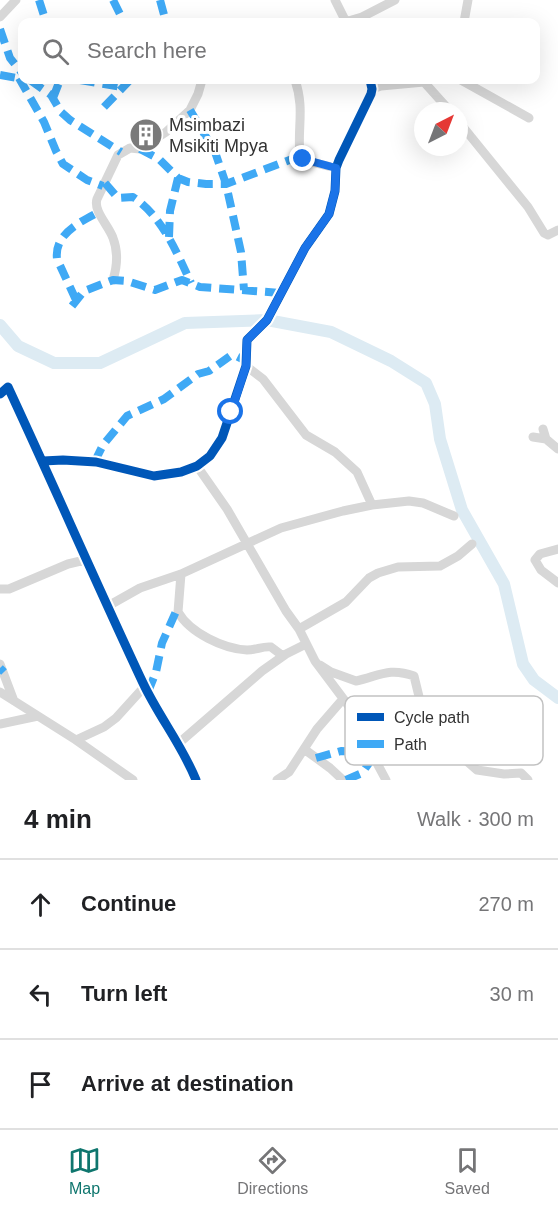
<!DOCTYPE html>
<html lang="en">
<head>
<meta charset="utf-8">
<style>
  body { margin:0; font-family:Helvetica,sans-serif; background:#f2f2f2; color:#202124 }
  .compass { position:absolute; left:414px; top:102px; width:54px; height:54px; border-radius:50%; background:#fff; box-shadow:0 6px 24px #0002; rotate:42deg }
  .stop { position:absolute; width:18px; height:18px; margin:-14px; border:4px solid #1a73e8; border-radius:50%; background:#fff }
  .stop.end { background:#1a73e8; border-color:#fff; box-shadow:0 2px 6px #0008 }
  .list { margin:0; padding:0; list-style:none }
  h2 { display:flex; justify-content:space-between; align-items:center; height:78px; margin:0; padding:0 24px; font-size:26px }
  h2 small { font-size:20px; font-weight:400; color:#757577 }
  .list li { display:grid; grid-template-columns:39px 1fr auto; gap:18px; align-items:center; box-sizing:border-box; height:90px; padding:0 24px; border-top:2px solid #e0e0e0 }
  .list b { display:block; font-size:22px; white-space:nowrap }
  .list em { font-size:20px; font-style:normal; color:#757577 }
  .icon { flex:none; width:33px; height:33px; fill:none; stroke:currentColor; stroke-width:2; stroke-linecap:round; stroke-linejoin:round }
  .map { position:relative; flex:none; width:558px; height:780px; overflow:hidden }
  .search { position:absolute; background:#fff; box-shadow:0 6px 24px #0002; left:18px; right:18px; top:18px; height:66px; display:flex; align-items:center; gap:15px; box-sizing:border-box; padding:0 21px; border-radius:12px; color:#757577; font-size:22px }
  .sheet { height:348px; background:#fff }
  nav { display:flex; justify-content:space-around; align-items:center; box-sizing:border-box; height:84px; border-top:2px solid #e0e0e0; background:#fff; font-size:16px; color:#757577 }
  nav a { display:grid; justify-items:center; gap:3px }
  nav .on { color:#0f766e }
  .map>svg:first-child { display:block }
</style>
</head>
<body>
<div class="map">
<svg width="558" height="780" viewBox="0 0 558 780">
  <rect width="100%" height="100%" fill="#fff"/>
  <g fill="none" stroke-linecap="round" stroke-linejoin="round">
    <!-- river -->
    <path stroke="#ddebf3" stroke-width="12" d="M0,325l18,21 36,17h46l85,-40 82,-3 64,12 60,29 35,22 9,21 5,35 22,71 42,74 19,80 11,16 24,18"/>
    <!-- minor -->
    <path stroke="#d7d7d7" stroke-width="9" d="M335,0l11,22
      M0,17l16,-17
      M345,22l17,-5 33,-17
      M464,22l4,-22
      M295,80c10,29 2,48 5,76l7,5 29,7
      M461,80l68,38
      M424,82l26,29
      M372,89l9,-3 43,-4 3,-2
      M459,122l69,85 16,26 4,2 10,-5
      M113,280c4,-13 5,-29 0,-42 -4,-12 -20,-27 -16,-39l21,-44 12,-7 10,1 26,-17 24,-22 8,-16 4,-14
      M246,366l17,13 43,56 29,17 22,20 15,33
      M0,394l8,-7c46,99 89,198 135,296 16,34 39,62 53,97
      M543,429l3,10 12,10
      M533,437l13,2
      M43,461l20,-1 33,2 58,14 27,-4 16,-6 13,-10 12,-18 24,-72 1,-26 20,-20 38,-72 24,-34 6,-23 1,-23 3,-8 32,-66 1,-5 -2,-9
      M197,466l30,43 59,102 13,18 16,32 48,64 8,27 15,28
      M558,549l-18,5 -5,6 6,10 17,13
      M181,574l-3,38c12,21 46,37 69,38 9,0 16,-4 24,-3l12,9
      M0,589h9l59,-25 17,-4
      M108,606l32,-18 41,-14 100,-46 62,-17 29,-6 37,-4 14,2 31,13
      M299,629l47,-27 23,-24 9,-5 20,-6 42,-1 18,-10 14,-12
      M0,664l14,37
      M320,665l11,7 25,9c23,-5 33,-14 58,-5l9,37 9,18 45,39 27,4 17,-1 7,7
      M0,692l76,48 57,40
      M0,724l38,-8
      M76,740l28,-13 12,-9 29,-32
      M179,743l83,-72 24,-17 20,-10
      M304,749l26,19 13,12
      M371,752l15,1 65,-7
      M277,780l12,-8 28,-43 26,-30"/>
    <!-- quiet -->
    <path stroke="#3fa9f5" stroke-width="8" stroke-dasharray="15 8" stroke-linecap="butt" d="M39,0l7,22
      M113,0l11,22
      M160,0l6,22
      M0,29l10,29 12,15
      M0,75l22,4
      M19,78l25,44 12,29 7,13 24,16 16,6
      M30,80l21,15 10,17 9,8 51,32
      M80,80l42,7
      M53,98l7,-18
      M104,107l26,-27
      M190,110l25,42 11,32 15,68 3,38
      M140,149l19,10 19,19 10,4 18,2h20l74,-28
      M105,183l13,15 15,-1c29,19 44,56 58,86
      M169,237l1,-26 8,-33
      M76,300l-19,-41c-3,-25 23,-37 42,-47
      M72,306l12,-15 29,-11 14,1 28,9 27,-10 18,7 81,6
      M96,462l1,-5 6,-12 24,-29 37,-17 34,-25 11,-3 21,-15h6l10,5
      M0,668l4,4
      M148,692l8,-20 6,-29 16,-36
      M316,758l25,-7 30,1
      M346,780l16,-7 12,-17"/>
    <defs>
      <path id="cycleway" d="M0,394l8,-7c46,99 89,198 135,296 16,34 39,62 53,97
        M43,461l20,-1 33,2 58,14 27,-4 16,-6 13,-10 12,-18 24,-72 1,-26 20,-20 38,-72 24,-34 6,-23 1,-23 3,-8 32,-66 1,-5 -2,-9"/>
    </defs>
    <!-- cycleway casing -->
    <use href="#cycleway" stroke="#fff" stroke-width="13"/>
    <!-- cycleway -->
    <use href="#cycleway" stroke="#0057b8" stroke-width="9"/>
  </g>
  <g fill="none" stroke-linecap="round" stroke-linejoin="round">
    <!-- route -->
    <path stroke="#1a73e8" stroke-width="8" d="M231,412l15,-46 1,-26 20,-20 38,-72 24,-34 6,-23 1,-23 -33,-9"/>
  </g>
  <!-- icons -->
  <defs>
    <symbol id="building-disc" viewBox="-11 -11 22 22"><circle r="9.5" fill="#7a7a7a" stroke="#fff"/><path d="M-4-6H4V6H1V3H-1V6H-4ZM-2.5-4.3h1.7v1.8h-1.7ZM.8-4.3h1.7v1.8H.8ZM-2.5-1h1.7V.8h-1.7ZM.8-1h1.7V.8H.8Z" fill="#fff"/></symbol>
  </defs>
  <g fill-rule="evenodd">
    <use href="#building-disc" x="127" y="116" width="38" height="38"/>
  </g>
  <g text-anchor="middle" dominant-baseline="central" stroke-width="6" stroke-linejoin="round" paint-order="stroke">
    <!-- poi labels -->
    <g font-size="18" fill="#333" stroke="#fff" text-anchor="start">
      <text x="169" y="125">Msimbazi<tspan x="169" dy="21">Msikiti Mpya</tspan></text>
    </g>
  </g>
  <!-- legend -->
  <rect x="345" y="696" width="198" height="69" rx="9" fill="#fff" stroke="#c2c2c2" stroke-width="1.5"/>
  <rect x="357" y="713" width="27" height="8" fill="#0057b8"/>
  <rect x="357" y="740" width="27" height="8" fill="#3fa9f5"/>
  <g font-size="16" fill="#333">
    <text x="394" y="723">Cycle path</text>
    <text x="394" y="750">Path</text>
  </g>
</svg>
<svg class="compass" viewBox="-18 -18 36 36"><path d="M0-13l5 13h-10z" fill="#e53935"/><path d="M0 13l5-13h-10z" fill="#757577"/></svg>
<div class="stop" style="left:231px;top:412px"></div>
<div class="stop end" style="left:303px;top:159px"></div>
<div class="search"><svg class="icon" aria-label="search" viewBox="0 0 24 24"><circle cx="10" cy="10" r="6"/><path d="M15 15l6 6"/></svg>Search here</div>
</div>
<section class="sheet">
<h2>4 min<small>Walk · 300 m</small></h2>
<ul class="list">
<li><svg class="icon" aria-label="ahead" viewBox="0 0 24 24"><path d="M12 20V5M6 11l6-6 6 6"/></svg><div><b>Continue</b></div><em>270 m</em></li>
<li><svg class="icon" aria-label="left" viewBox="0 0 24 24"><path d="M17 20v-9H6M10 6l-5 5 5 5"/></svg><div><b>Turn left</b></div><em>30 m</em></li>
<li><svg class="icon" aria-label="arrive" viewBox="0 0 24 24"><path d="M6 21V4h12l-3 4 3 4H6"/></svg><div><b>Arrive at destination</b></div></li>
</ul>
</section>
<nav>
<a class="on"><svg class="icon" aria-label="map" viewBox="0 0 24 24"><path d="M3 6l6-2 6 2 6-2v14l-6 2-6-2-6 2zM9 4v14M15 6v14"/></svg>Map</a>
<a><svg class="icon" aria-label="directions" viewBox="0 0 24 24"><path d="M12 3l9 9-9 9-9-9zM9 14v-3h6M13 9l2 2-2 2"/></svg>Directions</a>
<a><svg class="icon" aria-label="saved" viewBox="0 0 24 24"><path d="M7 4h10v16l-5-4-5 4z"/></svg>Saved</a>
</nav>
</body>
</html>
